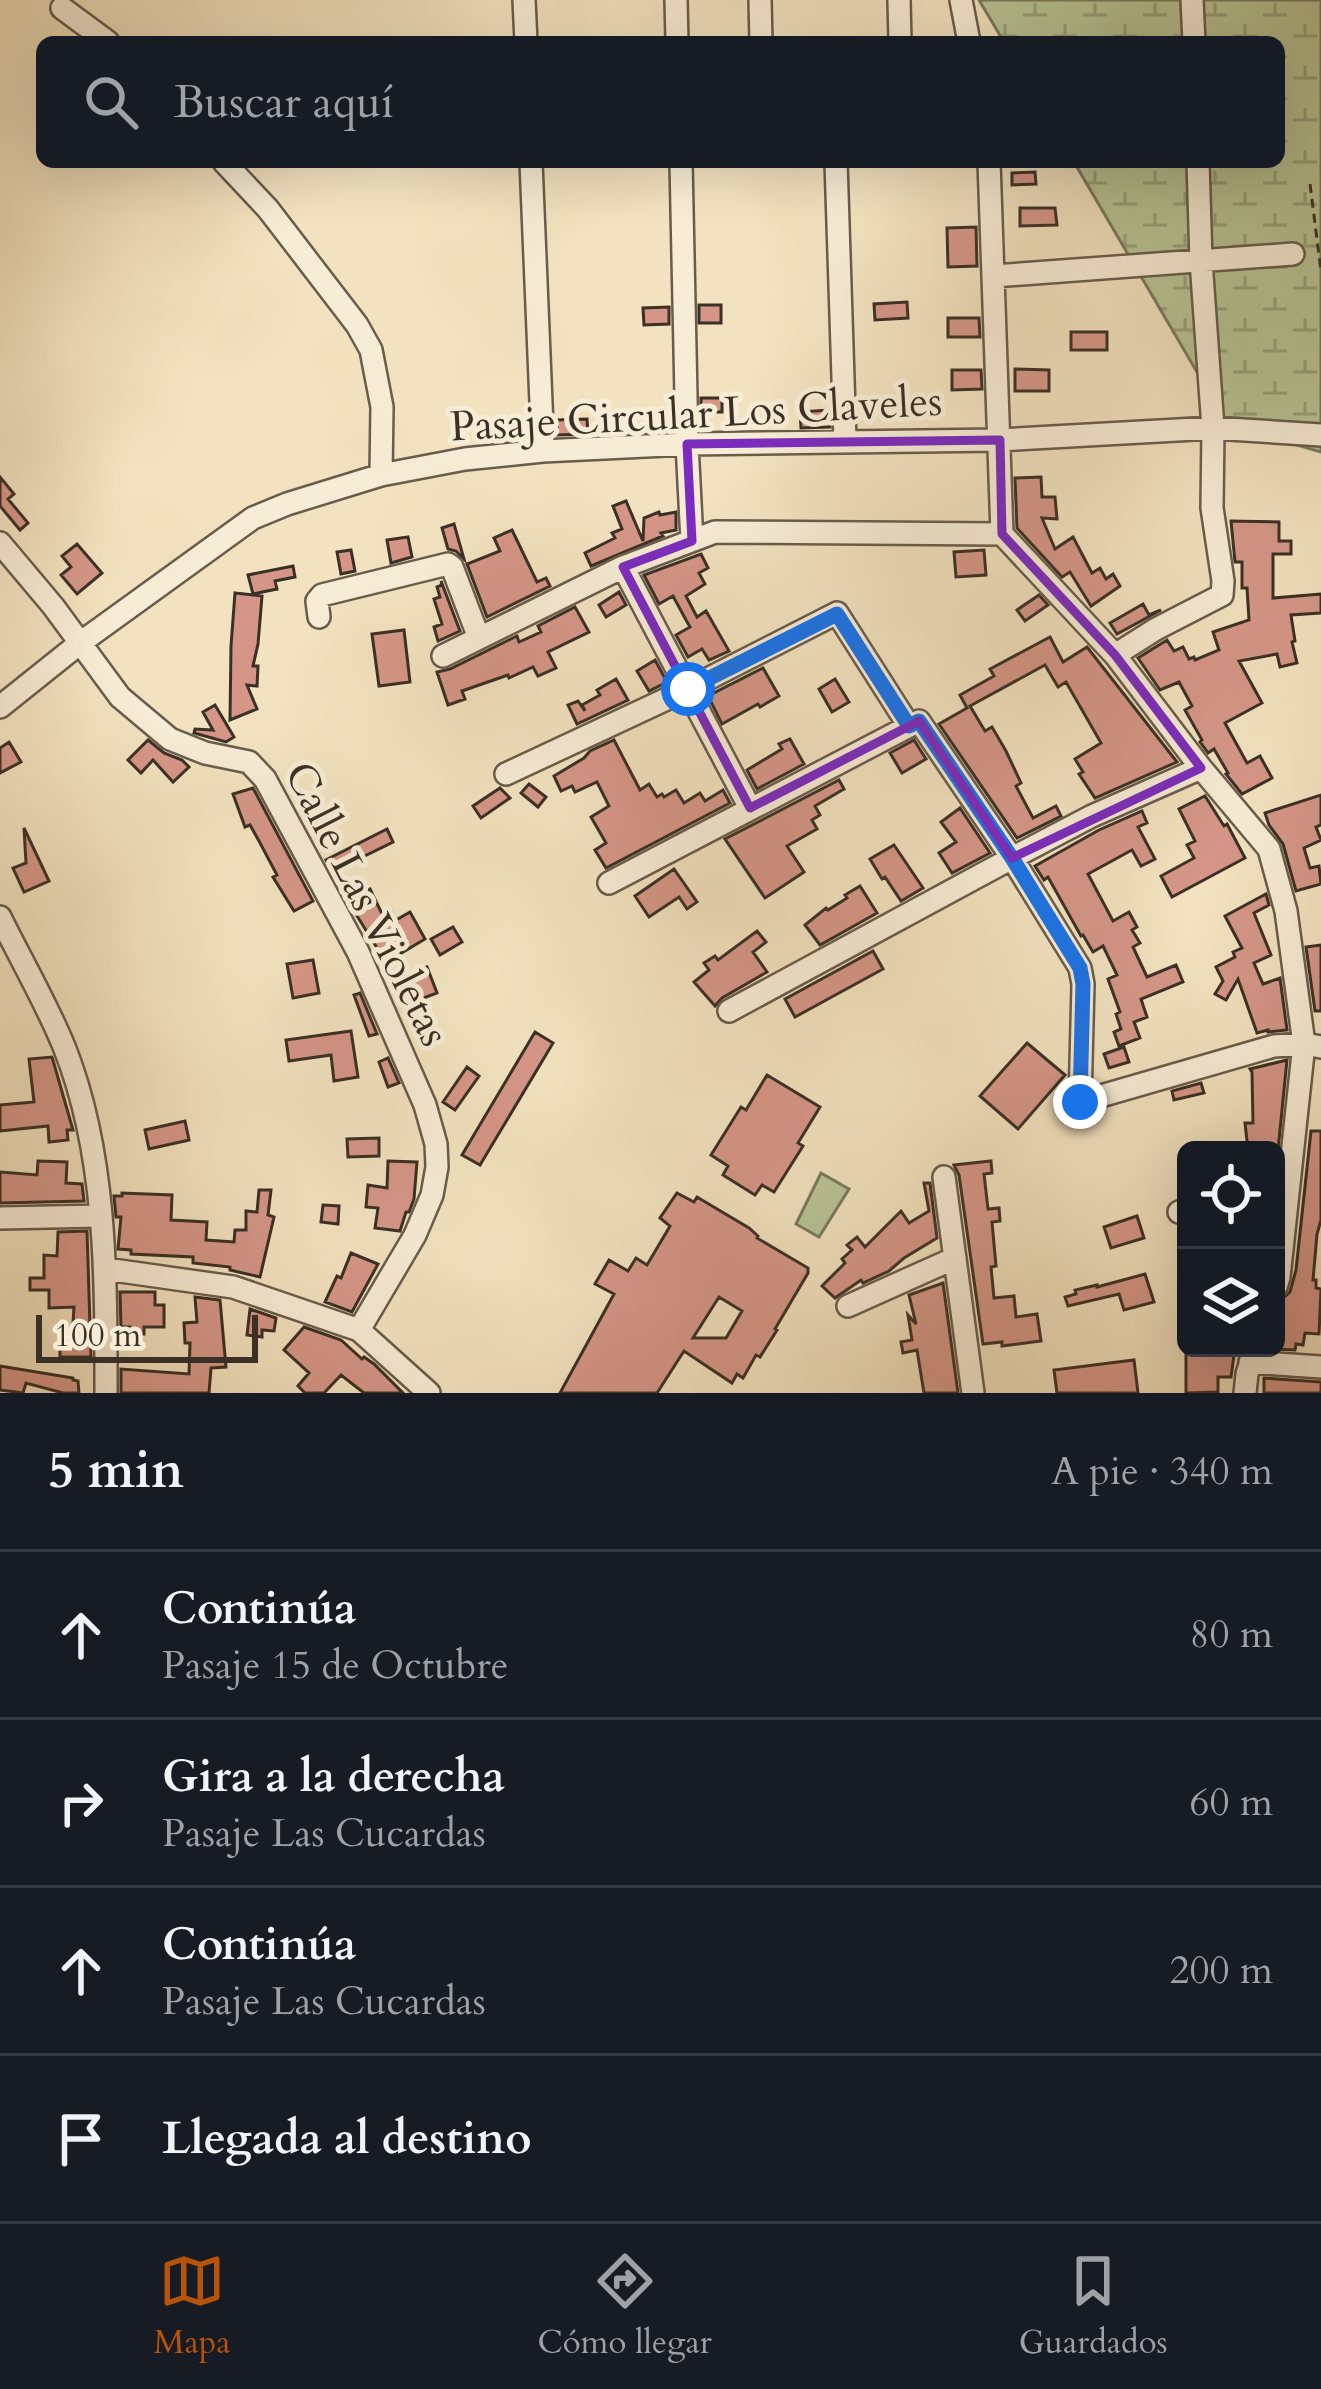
<!DOCTYPE html>
<html lang="es">
<head>
<meta charset="utf-8">
<style>
  body { margin:0; font-family:Cardo,serif; background:#242831; color:#f1f3f6 }
  .controls { position:absolute; right:36px; bottom:36px; display:grid; overflow:hidden; border-radius:18px; box-shadow:0 12px 48px #0002 }
  .controls button { width:108px; height:108px; display:grid; place-items:center; padding:0; border:0; border-bottom:3px solid #363941; background:#171b24; color:#f1f3f6; font:60px sans-serif }
  .scale { position:absolute; left:36px; bottom:30px; width:222px; box-sizing:border-box; padding-left:12px; border:6px solid #3b3025; border-top:0; font-size:33px; line-height:42px; white-space:nowrap; color:#3b3025; -webkit-text-stroke:9px #f7ecd5; paint-order:stroke }
  .stop { position:absolute; width:36px; height:36px; margin:-27px; border:9px solid #1a73e8; border-radius:50%; background:#fff }
  .stop.end { background:#1a73e8; border-color:#fff; box-shadow:0 3px 12px #0008 }
  .list { margin:0; padding:0; list-style:none }
  h2 { display:flex; justify-content:space-between; align-items:center; height:156px; margin:0; padding:0 48px; font-size:51px }
  h2 small { font-size:39px; font-weight:400; color:#9ea1a6 }
  .list li { display:grid; grid-template-columns:78px 1fr auto; gap:36px; align-items:center; box-sizing:border-box; height:168px; padding:0 48px; border-top:3px solid #363941 }
  .list b { display:block; font-size:45px; white-space:nowrap }
  .list p { margin:0; font-size:39px; white-space:nowrap; color:#9ea1a6 }
  .list em { font-size:39px; font-style:normal; color:#9ea1a6 }
  .icon { flex:none; width:66px; height:66px; fill:none; stroke:currentColor; stroke-width:2; stroke-linecap:round; stroke-linejoin:round }
  .map { position:relative; flex:none; width:1321px; height:1393px; overflow:hidden }
  .search { position:absolute; background:#171b24; box-shadow:0 12px 48px #0002; left:36px; right:36px; top:36px; height:132px; display:flex; align-items:center; gap:30px; box-sizing:border-box; padding:0 42px; border-radius:18px; color:#9ea1a6; font-size:45px }
  .sheet { height:828px; background:#171b24 }
  nav { display:flex; justify-content:space-around; align-items:center; box-sizing:border-box; height:168px; border-top:3px solid #363941; background:#171b24; font-size:33px; color:#9ea1a6 }
  nav a { display:grid; justify-items:center; gap:6px }
  nav .on { color:#b45309 }
  .map>svg:first-child { display:block }
</style>
</head>
<body>
<div class="map">
<svg width="1321" height="1393" viewBox="0 0 1321 1393">
  <defs>
    <pattern id="wetland-marsh" width="20" height="14" patternUnits="userSpaceOnUse" patternTransform="scale(3)"><rect width="20" height="14" fill="#b7c495"/><path d="M1 5h8M5 5V1M11 12h8M15 12V8" fill="none" stroke="#96a079"/></pattern>
  </defs>
  <rect width="100%" height="100%" fill="#f2e2bf"/>
  <filter id="stains"><feTurbulence type="fractalNoise" baseFrequency=".00167" numOctaves="4"/><feColorMatrix values="0 0 0 0 .2 0 0 0 0 .09 0 0 0 0 .02 0 0 0 .5 -.17"/></filter>
  <radialGradient id="worn" r=".72"><stop offset=".6" stop-color="#630" stop-opacity="0"/><stop offset="1" stop-color="#630" stop-opacity=".3"/></radialGradient>
  <!-- wetland -->
  <path fill="url(#wetland-marsh)" stroke="#797a5d" stroke-width="3" d="M979,0h342v452l-93,-27 -154,-263h205v-120h-275z"/>
  <!-- pitch -->
  <path fill="#b7c495" stroke="#797a5d" stroke-width="3" d="M821,1173l28,16 -30,48 -23,-13z"/>
  <!-- building -->
  <path fill="#d59687" stroke="#3b3025" stroke-width="3" fill-rule="evenodd" d="M1035,172l1,12 -24,1v-12z
    M1020,208h35l2,17 -37,1z
    M976,227l1,39 -29,1 -1,-39z
    M907,302l1,16 -33,2 -1,-16z
    M699,305h22v18h-22z
    M669,307v17l-25,1 -1,-17z
    M948,318h31l1,19h-32z
    M1071,332h36v18h-36z
    M1015,369l34,1v21h-34z
    M952,370h29l1,19 -30,1z
    M701,398h21v14h-21z
    M829,410l1,17 -29,1 -1,-16z
    M587,419l1,15 -31,1v-15z
    M0,477l14,17 -6,5 20,24 -8,7 -20,-24z
    M1041,477l1,20h13l2,22 -15,-1 13,31 18,-12 19,36 8,-5 6,11 7,-5 7,12 -29,20 -21,-34 -8,5 -45,-49 -2,-50z
    M626,501l17,40 1,-23 15,-6 1,3 16,-3v18l-15,3 2,3 -72,30 -6,-13 30,-15 -3,-5 10,-4 -9,-23z
    M1231,521l48,1v19h12v13h-18v44l48,-4v19l-30,2 4,26 -3,1 5,21 -17,4 -3,-13 -38,7 23,42 -37,20 22,40 13,-7 12,22 -30,16 -16,-20 2,-1 -14,-24 -6,4 -8,-11 2,-2 -17,-30 7,-4 -13,-24 -19,8 -22,-32 29,-18 7,11 9,-4 6,12 5,-2 1,3 24,-10 -6,-18 36,-12 -2,-32h-5v-26h-7z
    M454,524l10,35 -8,-8 -8,-2 -6,-21z
    M512,530l25,52 9,-4 4,8 -63,31 -20,-53 33,-13 -6,-13z
    M408,537l4,20 -21,6 -4,-23z
    M77,544l25,29 -25,21 -16,-19 10,-8 -9,-11z
    M351,550l4,21 -14,3 -4,-22z
    M984,550l2,25 -30,2 -2,-25z
    M701,554l7,14 -9,5 6,11 -19,12 11,21 9,-6 23,40 -20,9 -7,-11 -14,8 -12,-22 14,-8 -4,-7 -13,-24 -14,8 -15,-29z
    M293,566l2,11 -20,4 2,8 -24,5 -5,-19z
    M441,581l19,50 -22,10 -4,-14 8,-3 -8,-25 6,-2 -3,-10 5,-2z
    M619,592l7,13 -20,12 -7,-12z
    M235,593l27,3 -4,48 -5,22h5l-1,20 -10,-1 10,24 -27,11 1,-74z
    M1039,595l9,10 -23,16 -8,-11z
    M1143,604l6,11 12,-5 -44,24 -7,-11z
    M575,607l14,25 -41,20 8,16 -18,8 -5,-9 -24,11 -1,-3 -46,16 3,8 -17,6 -11,-33 13,-3 67,-33 2,6 22,-10 -3,-6z
    M404,630l6,52 -31,4 -7,-52z
    M1050,637l13,25 24,-15 90,115 -82,36 -16,-24 4,-2 -8,-13 26,-16 -35,-61 -8,5 -13,-22 -75,41 15,25 7,-4 14,24 15,32 -5,3 17,32 23,-12 5,10 -44,22 -78,-114 28,-16 -7,-13 34,-19 -4,-7z
    M655,660l12,22 -18,9 -12,-20z
    M763,668l16,28 -19,11 -2,-3 -36,20 -14,-28z
    M616,679l12,21 -51,24 -9,-19 10,-4 7,10 -3,-6 18,-10 -3,-5z
    M835,679l14,23 -17,10 -13,-23z
    M215,705l19,32 -8,5 -32,-9 1,-4 18,1 -10,-18z
    M790,739l14,25 -47,25 -10,-19 35,-21 -3,-5z
    M148,740l16,13 18,7 7,7 -16,15 -20,-22 -12,13 -13,-13z
    M614,740l26,50 9,-6 8,13 5,-3 2,3 12,-7 8,13 16,-10 5,8 18,-11 7,13 -124,65 -11,-18 11,-7 -15,-26 18,-11 -12,-24 -22,10 -3,-6 -11,5 -7,-15 30,-18 6,-7z
    M914,740l12,19 -24,14 -12,-20z
    M9,742l12,20 -21,11v-25z
    M839,780l5,9 -29,17 5,9 -8,5 5,9 -30,17 17,26 -39,26 -40,-59z
    M529,784l17,13 -8,10 -17,-14z
    M253,788l60,113 -19,10 -21,-34 4,-2 -18,-34 -9,-16 -5,2 -12,-33z
    M500,788l10,10 -29,20 -8,-12z
    M1321,795v30l-5,2 5,13 -17,8 6,20 9,-2 2,18 -25,7 -13,-47 -14,-19 -4,-12z
    M1205,796l19,30 3,-2 18,34 -73,39 -11,-21 33,-18 -7,-13 8,-4 -16,-32z
    M960,808l30,45 -38,20 -13,-20 17,-11 -15,-20z
    M1142,811l5,12 -9,4 17,32 -14,7 -9,-16 -44,24 25,47 16,-9 8,15 -5,3 8,13 -7,4 14,30 29,-12 7,17 -42,17 6,18 -13,5 6,16 -21,8 -5,-14 7,-3 -5,-15 4,-2 -12,-33 9,-4 -14,-29 -10,6 -10,-17 -2,1 -33,-59 -4,3 -9,-14 64,-36z
    M24,828l25,53 -25,11 -11,-24 13,-5z
    M387,829l6,13 -61,30 -6,-12z
    M894,845l29,43 -22,13 -16,-24 -3,2 -12,-20z
    M674,869l23,33 -10,7 -8,-12 -30,20 -14,-21z
    M860,886l17,27 -57,32 -15,-20 21,-17 2,2 19,-12 -2,-3z
    M370,889l13,27 9,-5 4,9 14,-8 15,27 -25,15 -2,-4 -14,9 -37,-59z
    M1266,894l3,11 -15,8 17,42 -17,8 9,21 17,-6 7,52 -19,2v-2l-11,3 -19,-54 -12,21 -11,-6 8,-13 -7,-14 19,-10 -2,-5 9,-4 -17,-32z
    M453,927l9,15 -22,13 -9,-16z
    M757,931l9,11 -13,10 14,20 -45,26 -7,8 -21,-24 15,-12 -5,-7 11,-7 3,4z
    M1321,945v66h-6l-9,-64z
    M873,951l10,18 -88,48 -10,-18z
    M313,960l6,33 -26,5 -6,-34z
    M427,967l10,26 -21,8 -9,-27z
    M360,993l17,41 -8,2 -15,-41z
    M351,1031l7,46 -24,4 -3,-26 -42,6 -3,-21z
    M535,1032l18,11 -73,122 -18,-10z
    M1027,1043l38,32 -47,54 -38,-33z
    M1124,1047l5,15 -20,6 -5,-14z
    M52,1057l21,73h-6l1,10 -19,2 -1,-16 -48,5v-26l34,-3 -5,-43z
    M388,1058l11,25 -11,4 -9,-25z
    M1287,1060l-9,90h-30l-3,-27h8l-1,-51 -2,-3z
    M467,1067l12,9 -24,34 -12,-8z
    M767,1075l53,32 -22,36 5,3 -29,46 -12,-7 -7,10 -32,-20 5,-9 -17,-11 30,-48 5,3z
    M1201,1083l3,10 -30,7 -2,-9z
    M185,1121l4,19 -40,9 -4,-19z
    M1311,1131h10v89l-4,14 -4,46h3v8l5,1 -2,45 -14,-1 -2,12 -7,-1 -1,6 -22,-1 3,-1 4,-47 10,-9 6,-22z
    M379,1138v18l-31,1 -1,-18z
    M38,1161l29,1 -1,21 16,1 2,17 -84,2v-31l37,3z
    M388,1161l29,1 -3,37 -5,13h-3l-6,19 -25,-3 3,-20 -12,-1 2,-22 19,3z
    M991,1161l1,12 -8,1 4,35 11,-1 1,13 -8,1 4,44 -5,1 3,31 20,-2 2,21 21,-3 4,27 -39,5v-4l-19,2 -24,-169 -5,-10z
    M924,1183h6l7,55 -33,20 -15,13 -26,12 -2,-3 -26,18 -13,-12 23,-23 -3,-4 10,-9 -5,-5 10,-8 8,10 36,-36 8,12 20,-12z
    M259,1190h12l-3,25 6,2 -14,60 -30,-7v-3l-37,-4v-6l-62,-3v-4l-13,-1 3,-32h-5l-2,-21h8v-3l50,2 -1,25 36,2 -1,18 28,2 1,-12h11v-19l11,1z
    M677,1193l17,9 3,-5 52,31 9,8 -1,2 51,30v5l-33,56 2,1 -17,27 -4,-2 -13,23 -6,-4 -5,9 -48,-32 -27,42h-97l54,-99 -19,-10 14,-24 19,11 8,-13 11,7 23,-39 -10,-8zM719,1297l23,14 -16,27h-33z
    M323,1205l16,1 -1,18 -17,-2z
    M1137,1216l7,22 -33,10 -7,-21z
    M87,1231l4,126h-31v-18h12l2,-32 -25,1v-18h-19v-12h14v-23l13,1 1,-24z
    M351,1253l27,11 -26,48 -27,-10 12,-26 4,2z
    M1145,1274l9,28 -30,8 -5,-16 -51,12 -3,-9 11,-3 -1,-4 22,-5v2z
    M943,1283l15,110h-34l-7,-43 -14,3 -2,-11 11,-2 -4,-25 8,9 -7,-29z
    M120,1292h35v13h9v22h-20v7h-14v-7h-9z
    M195,1297l25,3 6,67 -15,1 -2,25h-88v-24l68,5 1,-31h-5l-1,-20 13,-1z
    M250,1309l26,9 -2,13 -12,-1v7l-15,-2z
    M304,1327l37,13 21,19 2,-2 10,7 29,29h-39l-23,-18 -17,18h-19l-7,-7 11,-13 -25,-23z
    M1186,1348h49l-4,29h-13v15l-32,1z
    M1134,1360l4,33h-81l-3,-23z
    M0,1366l73,12v2l5,1 1,12h-16l-37,-10 -3,10 -23,-3z
    M1264,1378l57,4v11h-57z"/>
  <g fill="none" stroke-linecap="round" stroke-linejoin="round">
    <defs>
      <path id="minor" d="M524,0l2,42
        M676,0l1,42
        M760,0l1,42
        M899,0l1,42
        M961,0l8,42
        M1192,0l2,42
        M62,8l46,34
        M224,162l44,47 89,116 14,25 11,57 -1,68
        M531,162l12,289
        M681,162l6,282 5,97
        M836,162l9,278
        M989,162l13,372
        M994,276l299,-22
        M1002,534l113,121 86,113 68,81 17,62 18,133 -25,233 -3,10
        M0,543l53,63 67,91 50,42 35,14 44,9 16,17 93,173 67,153 11,39 1,23 -5,28 -17,40 -56,95
        M623,567l127,241
        M319,617l-2,-16 5,-6 126,-31 4,3 27,71
        M1115,655l41,-26 66,-34 1,-14 -11,-73 1,-80 -12,-167 -3,-99
        M443,656l180,-89 92,-35 287,2
        M0,707l80,-64 173,-125 34,-14 94,-29 84,-16 78,-8 144,-7 313,-4 213,-12 108,7
        M506,774l182,-85 149,-76 72,113
        M609,883l310,-162 93,137 68,110 3,16 -3,118 194,-56 30,-2 17,3
        M0,917c21,43 47,87 65,132 42,107 41,230 41,344
        M729,1011l283,-153 80,-42 109,-48
        M944,1177l29,216
        M1179,1212h7
        M0,1218l101,-2
        M106,1269l127,18 126,43 70,63
        M848,1306l107,-48
        M1250,1362l71,5
        M1245,1393l2,-19 8,-26"/>
    </defs>
    <!-- minor casing -->
    <use href="#minor" stroke="#695c4c" stroke-width="26"/>
    <!-- path -->
    <path stroke="#3b3025" stroke-width="3" stroke-dasharray="9 6" stroke-linecap="butt" d="M1310,184l11,87"/>
    <!-- minor -->
    <use href="#minor" stroke="#f7ecd5" stroke-width="21"/>
  </g>
  <g fill="none" stroke-linecap="round" stroke-linejoin="round">
    <!-- route -->
    <path stroke="#1a73e8" stroke-width="15" d="M688,689l149,-75 72,112 10,-5 93,137 68,110 3,16 -3,118"/>
  </g>
  <!-- marked area -->
  <path fill="none" stroke="#7b2cbf" stroke-width="9" stroke-linejoin="round" d="M1000,440l2,94 113,121 86,113 -189,90 -93,-137 -169,87 -127,-241 69,-26 -5,-97z"/>
  <g text-anchor="middle" dominant-baseline="central" stroke-width="10" stroke-linejoin="round" paint-order="stroke">
    <!-- street labels -->
    <g font-size="42" fill="#3b3025" stroke="#f7ecd5">
      <text transform="translate(696 414) rotate(-3)">Pasaje Circular Los Claveles</text>
      <text transform="translate(367 904) rotate(63)">Calle Las Violetas</text>
    </g>
  </g>
  <rect width="100%" height="100%" filter="url(#stains)"/>
  <rect width="100%" height="100%" fill="url(#worn)"/>
</svg>
<div class="controls">
<button><svg class="icon" aria-label="locate" viewBox="0 0 24 24"><circle cx="12" cy="12" r="6"/><path d="M12 2v4M12 18v4M2 12h4M18 12h4"/></svg></button>
<button><svg class="icon" aria-label="layers" viewBox="0 0 24 24"><path d="M12 4l9 5-9 5-9-5zM3 14l9 5 9-5"/></svg></button>
</div>
<div class="scale">100 m</div>
<div class="stop" style="left:688px;top:689px"></div>
<div class="stop end" style="left:1080px;top:1102px"></div>
<div class="search"><svg class="icon" aria-label="search" viewBox="0 0 24 24"><circle cx="10" cy="10" r="6"/><path d="M15 15l6 6"/></svg>Buscar aquí</div>
</div>
<section class="sheet">
<h2>5 min<small>A pie · 340 m</small></h2>
<ul class="list">
<li><svg class="icon" aria-label="ahead" viewBox="0 0 24 24"><path d="M12 20V5M6 11l6-6 6 6"/></svg><div><b>Continúa</b><p>Pasaje 15 de Octubre</p></div><em>80 m</em></li>
<li><svg class="icon" aria-label="right" viewBox="0 0 24 24"><path d="M7 20v-9h11M14 6l5 5-5 5"/></svg><div><b>Gira a la derecha</b><p>Pasaje Las Cucardas</p></div><em>60 m</em></li>
<li><svg class="icon" aria-label="ahead" viewBox="0 0 24 24"><path d="M12 20V5M6 11l6-6 6 6"/></svg><div><b>Continúa</b><p>Pasaje Las Cucardas</p></div><em>200 m</em></li>
<li><svg class="icon" aria-label="arrive" viewBox="0 0 24 24"><path d="M6 21V4h12l-3 4 3 4H6"/></svg><div><b>Llegada al destino</b></div></li>
</ul>
</section>
<nav>
<a class="on"><svg class="icon" aria-label="map" viewBox="0 0 24 24"><path d="M3 6l6-2 6 2 6-2v14l-6 2-6-2-6 2zM9 4v14M15 6v14"/></svg>Mapa</a>
<a><svg class="icon" aria-label="directions" viewBox="0 0 24 24"><path d="M12 3l9 9-9 9-9-9zM9 14v-3h6M13 9l2 2-2 2"/></svg>Cómo llegar</a>
<a><svg class="icon" aria-label="saved" viewBox="0 0 24 24"><path d="M7 4h10v16l-5-4-5 4z"/></svg>Guardados</a>
</nav>
</body>
</html>
